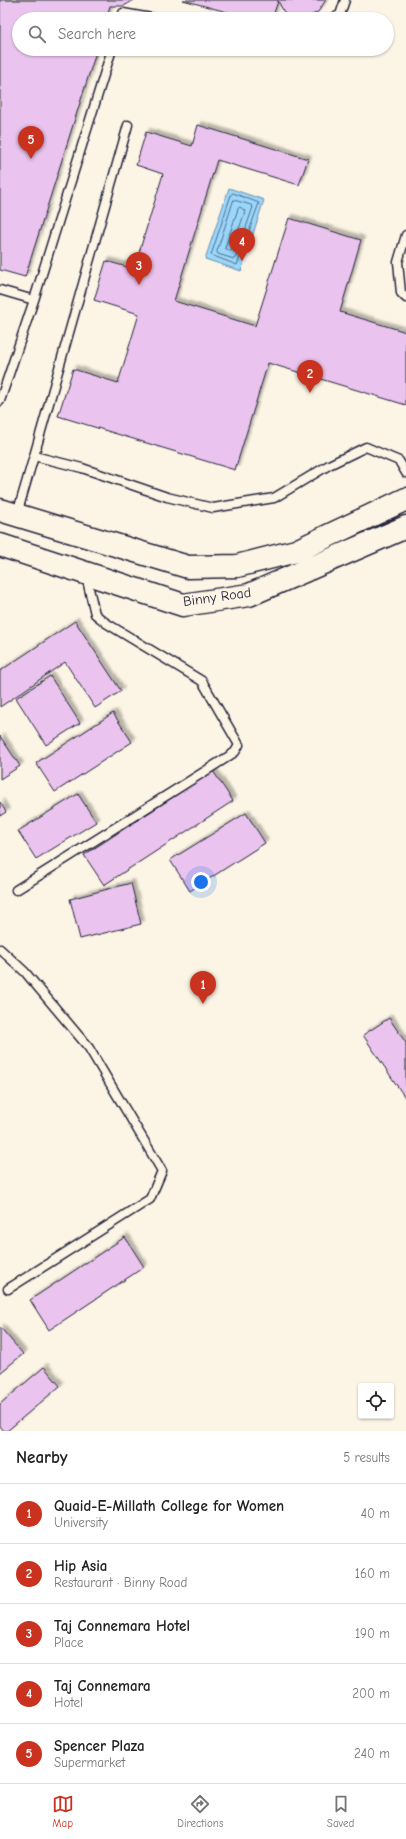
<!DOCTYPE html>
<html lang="en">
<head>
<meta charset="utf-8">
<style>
  body { margin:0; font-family:"Comic Neue",sans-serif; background:#f6f6f6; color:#222 }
  .controls { position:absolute; right:12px; bottom:12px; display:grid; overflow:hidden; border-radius:4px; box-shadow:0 1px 3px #0004 }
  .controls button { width:36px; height:36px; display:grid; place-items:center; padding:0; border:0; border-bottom:1px solid #e0e0e0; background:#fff; color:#222; font:20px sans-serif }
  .you { position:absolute; left:201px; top:882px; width:14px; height:14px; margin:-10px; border:3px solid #fff; border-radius:50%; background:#1a73e8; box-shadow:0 0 0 6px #1a73e833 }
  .badge { display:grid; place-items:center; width:26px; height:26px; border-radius:50%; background:#c8321e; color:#fff; font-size:13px; font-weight:700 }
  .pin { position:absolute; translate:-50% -33px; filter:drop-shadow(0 1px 2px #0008) }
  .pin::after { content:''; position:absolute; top:21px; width:14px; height:12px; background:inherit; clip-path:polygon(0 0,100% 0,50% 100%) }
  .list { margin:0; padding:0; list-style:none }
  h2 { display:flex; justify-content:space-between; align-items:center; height:52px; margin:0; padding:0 16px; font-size:17px }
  h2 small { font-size:13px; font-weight:400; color:#767676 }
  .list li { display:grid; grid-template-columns:26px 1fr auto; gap:12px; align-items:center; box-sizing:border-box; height:60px; padding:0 16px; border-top:1px solid #e0e0e0 }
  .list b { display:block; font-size:15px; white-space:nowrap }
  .list p { margin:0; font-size:13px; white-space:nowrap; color:#767676 }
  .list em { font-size:13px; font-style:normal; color:#767676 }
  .icon { flex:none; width:22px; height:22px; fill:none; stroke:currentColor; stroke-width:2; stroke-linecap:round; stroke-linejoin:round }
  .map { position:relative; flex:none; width:406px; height:1431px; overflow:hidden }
  .search { position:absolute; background:#fff; box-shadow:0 1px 3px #0004; left:12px; right:12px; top:12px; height:44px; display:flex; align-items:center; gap:10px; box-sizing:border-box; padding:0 14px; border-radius:22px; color:#767676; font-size:15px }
  .sheet { height:352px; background:#fff }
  nav { display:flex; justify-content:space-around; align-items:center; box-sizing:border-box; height:56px; border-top:1px solid #e0e0e0; background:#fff; font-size:11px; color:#767676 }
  nav a { display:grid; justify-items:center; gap:2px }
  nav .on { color:#c8321e }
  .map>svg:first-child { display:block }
</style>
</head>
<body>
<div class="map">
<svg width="406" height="1431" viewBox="0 0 406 1431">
  <defs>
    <filter id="shadow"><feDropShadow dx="3.5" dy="-3.5" stdDeviation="1" flood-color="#0004"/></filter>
  </defs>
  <rect width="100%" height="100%" fill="#fcf5e5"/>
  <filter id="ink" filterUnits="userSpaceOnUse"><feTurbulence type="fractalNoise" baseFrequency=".025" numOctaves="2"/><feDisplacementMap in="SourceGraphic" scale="8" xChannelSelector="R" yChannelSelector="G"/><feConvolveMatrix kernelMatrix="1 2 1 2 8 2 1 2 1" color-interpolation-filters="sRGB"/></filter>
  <g filter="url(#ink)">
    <!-- water -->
    <path fill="#9ad7fb" stroke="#6a8fae" d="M229,188l35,12 -23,71 -36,-12z"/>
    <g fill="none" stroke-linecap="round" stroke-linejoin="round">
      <!-- shore -->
      <path stroke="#526a88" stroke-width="1" d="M233,193l26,10 -22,62 -26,-10 20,-60z
        M234,200l17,5 2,2 -17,50 -2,2 -16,-5 -1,-2z
        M240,207l5,4 -13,39 -2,1 -5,-3 13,-39z"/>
    </g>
    <!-- building -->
    <path fill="#eac4ee" stroke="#22223b" filter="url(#shadow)" d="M0,0h134l-10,6h-14l-4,13h-87v30h78l-72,228 -25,-7z
      M183,0h143l-8,12 -10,5 -12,2 -11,-5 -7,-13 -6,18h-20z
      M198,125l110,34 -9,26 -82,-25 -43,141 81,25 34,-108 72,22 -21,72 66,20v73l-138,-42 -33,107 -177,-54 15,-47 45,14 21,-69 -45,-14 12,-39 28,8 29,-95 -27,-9 10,-33 46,14z
      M75,621l46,70 -26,17 -30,-46 -65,45v-36z
      M50,676l30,47 -34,22 -30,-47z
      M113,713l19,29 -77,50 -19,-29z
      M0,736l20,30 -20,13z
      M213,771l20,30 -129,84 -20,-30z
      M78,794l18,28 -60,37 -18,-28z
      M0,802l6,10 -6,4z
      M246,813l19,30 -75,48 -20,-31z
      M131,883l10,41 -61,15 -10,-40z
      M389,1018l17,25v56l-43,-64z
      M125,1237l19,30 -95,63 -19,-30z
      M0,1327l23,27 -23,19z
      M44,1367l16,19 -53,45h-3l-4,-5v-22z"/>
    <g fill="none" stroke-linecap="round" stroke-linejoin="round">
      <defs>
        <path id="lane" d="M122,19l1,-6 34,6
          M330,19l10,-4 5,-15
          M406,235l-8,27 3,31 5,5
          M0,290l34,10
          M0,401l34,-101 78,-251
          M34,456l94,-331
          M17,514l17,-58 48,12 85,29 46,11 61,-10 55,-33 37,-18 33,14 7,12
          M16,890l210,-132 9,-6 4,-7 -37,-64 -96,-58 -11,-9 -9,-38
          M0,949l25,23 64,76 73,123 -12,28 -142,90"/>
        <path id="secondary" d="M0,510l188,57 49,-1 59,-15 110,-52
          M0,545l183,60 66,-10 157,-68"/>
      </defs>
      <!-- lane casing -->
      <use href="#lane" stroke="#22223b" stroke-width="11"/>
      <!-- secondary casing -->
      <use href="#secondary" stroke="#22223b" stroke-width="25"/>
      <!-- lane -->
      <use href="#lane" stroke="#fcf5e5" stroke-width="8"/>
      <!-- secondary -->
      <use href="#secondary" stroke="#fcf5e5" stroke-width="22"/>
    </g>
  </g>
  <g text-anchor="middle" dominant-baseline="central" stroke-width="3" stroke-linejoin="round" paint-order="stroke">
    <!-- street labels -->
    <g font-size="14" fill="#22223b" stroke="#fcf5e5">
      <text transform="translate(217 597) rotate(-8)">Binny Road</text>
    </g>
  </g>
</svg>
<div class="controls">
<button><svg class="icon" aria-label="locate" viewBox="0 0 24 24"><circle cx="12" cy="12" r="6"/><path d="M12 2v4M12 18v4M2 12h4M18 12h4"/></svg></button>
</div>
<div class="you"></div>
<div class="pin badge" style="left:203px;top:1004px">1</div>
<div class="pin badge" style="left:310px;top:393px">2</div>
<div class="pin badge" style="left:139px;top:285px">3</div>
<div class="pin badge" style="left:242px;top:261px">4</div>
<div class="pin badge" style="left:31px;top:159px">5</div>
<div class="search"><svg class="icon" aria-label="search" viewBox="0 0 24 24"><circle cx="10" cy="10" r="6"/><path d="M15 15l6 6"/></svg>Search here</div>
</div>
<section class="sheet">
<h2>Nearby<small>5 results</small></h2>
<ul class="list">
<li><span class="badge">1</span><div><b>Quaid-E-Millath College for Women</b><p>University</p></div><em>40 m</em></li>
<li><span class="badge">2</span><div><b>Hip Asia</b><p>Restaurant · Binny Road</p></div><em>160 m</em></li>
<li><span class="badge">3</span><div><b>Taj Connemara Hotel</b><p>Place</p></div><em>190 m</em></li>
<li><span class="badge">4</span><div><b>Taj Connemara</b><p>Hotel</p></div><em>200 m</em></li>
<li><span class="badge">5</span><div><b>Spencer Plaza</b><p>Supermarket</p></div><em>240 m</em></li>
</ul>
</section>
<nav>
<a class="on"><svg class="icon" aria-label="map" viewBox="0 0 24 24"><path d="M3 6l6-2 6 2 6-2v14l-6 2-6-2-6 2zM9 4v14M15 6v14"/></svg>Map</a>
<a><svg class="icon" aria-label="directions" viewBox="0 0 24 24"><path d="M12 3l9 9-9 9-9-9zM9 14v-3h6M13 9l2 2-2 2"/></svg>Directions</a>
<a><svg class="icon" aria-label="saved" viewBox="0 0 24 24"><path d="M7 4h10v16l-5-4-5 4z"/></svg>Saved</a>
</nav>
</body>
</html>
